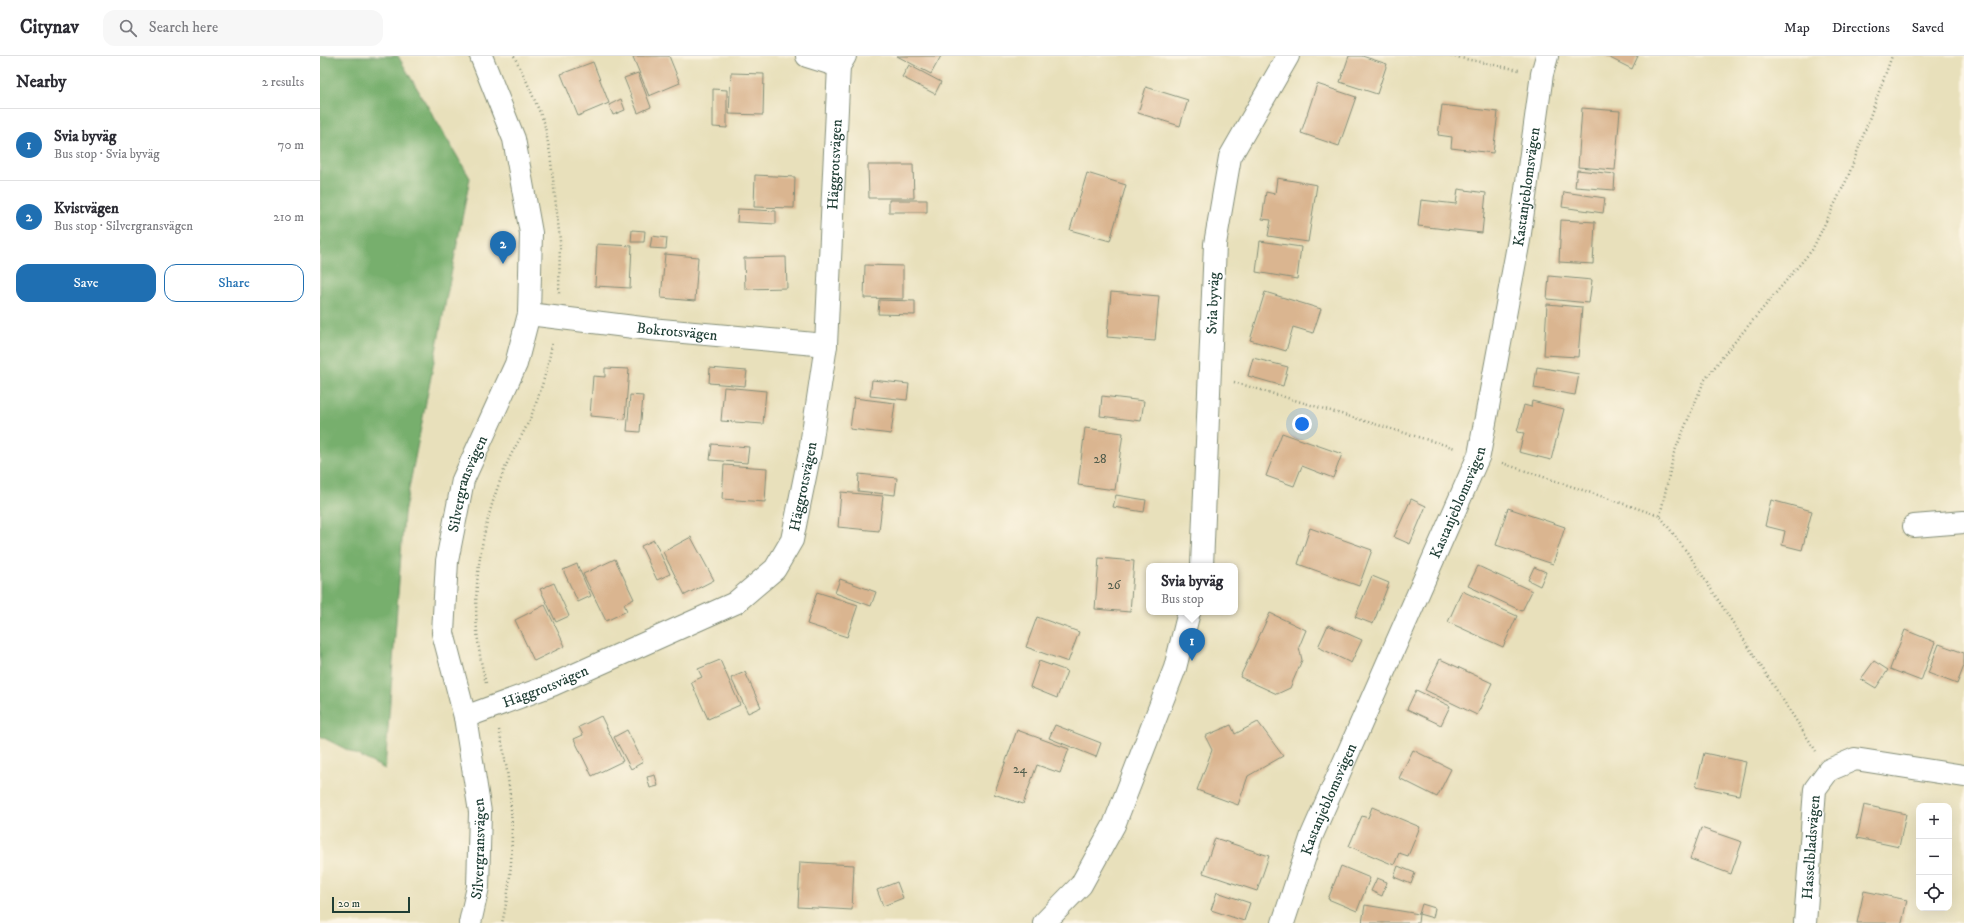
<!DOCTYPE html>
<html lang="en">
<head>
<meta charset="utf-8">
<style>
  body { margin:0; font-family:"IM FELL DW Pica",serif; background:#f7f7f7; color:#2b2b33 }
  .controls { position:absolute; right:12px; bottom:12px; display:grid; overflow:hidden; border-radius:8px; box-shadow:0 4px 16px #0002 }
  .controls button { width:36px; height:36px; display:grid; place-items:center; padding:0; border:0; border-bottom:1px solid #e1e1e2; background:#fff; color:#2b2b33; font:20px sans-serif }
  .scale { position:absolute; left:12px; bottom:10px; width:78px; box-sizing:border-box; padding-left:4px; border:2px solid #1f3d34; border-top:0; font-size:11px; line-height:14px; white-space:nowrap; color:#1f3d34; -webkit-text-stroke:3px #fcf5e5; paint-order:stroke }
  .you { position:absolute; left:982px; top:368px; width:14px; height:14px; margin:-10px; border:3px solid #fff; border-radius:50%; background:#1a73e8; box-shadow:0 0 0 6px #1a73e833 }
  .badge { display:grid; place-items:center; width:26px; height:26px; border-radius:50%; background:#1f6fb2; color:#fff; font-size:13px; font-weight:700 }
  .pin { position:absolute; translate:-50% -33px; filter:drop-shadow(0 1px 2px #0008) }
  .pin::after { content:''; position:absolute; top:21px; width:14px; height:12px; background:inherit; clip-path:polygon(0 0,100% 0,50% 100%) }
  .popup { position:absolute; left:826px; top:507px; width:92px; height:52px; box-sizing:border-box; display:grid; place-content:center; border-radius:8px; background:#fff; filter:drop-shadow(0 1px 3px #0005); font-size:13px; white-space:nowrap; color:#7c7c81 }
  .popup b { font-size:15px; color:#2b2b33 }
  .popup::after { content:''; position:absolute; left:50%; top:100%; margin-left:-8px; border:8px solid transparent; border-top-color:#fff }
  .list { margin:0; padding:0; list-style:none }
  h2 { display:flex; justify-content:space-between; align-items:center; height:52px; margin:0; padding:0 16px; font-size:17px }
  h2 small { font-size:13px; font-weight:400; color:#7c7c81 }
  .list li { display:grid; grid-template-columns:26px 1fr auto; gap:12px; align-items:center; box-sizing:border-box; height:72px; padding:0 16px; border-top:1px solid #e1e1e2 }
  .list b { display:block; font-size:15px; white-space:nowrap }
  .list p { margin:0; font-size:13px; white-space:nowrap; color:#7c7c81 }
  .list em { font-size:13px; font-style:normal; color:#7c7c81 }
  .actions { display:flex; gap:8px; padding:12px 16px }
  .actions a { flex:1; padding:9px 0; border:1px solid #1f6fb2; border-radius:12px; text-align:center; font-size:14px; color:#1f6fb2 }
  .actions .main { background:#1f6fb2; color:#fff }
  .icon { flex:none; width:22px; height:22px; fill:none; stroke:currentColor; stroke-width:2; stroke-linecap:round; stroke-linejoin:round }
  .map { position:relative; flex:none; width:1644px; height:867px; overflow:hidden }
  header { display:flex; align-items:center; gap:24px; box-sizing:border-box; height:56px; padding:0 20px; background:#fff; border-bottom:1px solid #e1e1e2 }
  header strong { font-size:19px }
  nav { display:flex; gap:22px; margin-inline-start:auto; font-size:14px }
  .search { width:280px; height:36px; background:#f7f7f7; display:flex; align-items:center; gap:10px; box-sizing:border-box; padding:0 14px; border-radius:12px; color:#7c7c81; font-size:15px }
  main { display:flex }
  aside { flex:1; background:#fff }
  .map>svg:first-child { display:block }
</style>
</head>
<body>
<header>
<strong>Citynav</strong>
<div class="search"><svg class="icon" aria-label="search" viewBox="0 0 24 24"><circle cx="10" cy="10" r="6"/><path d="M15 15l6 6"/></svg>Search here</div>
<nav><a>Map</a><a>Directions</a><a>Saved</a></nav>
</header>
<main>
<aside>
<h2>Nearby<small>2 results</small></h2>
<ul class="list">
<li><span class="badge">1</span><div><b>Svia byväg</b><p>Bus stop · Svia byväg</p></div><em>70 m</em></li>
<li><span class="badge">2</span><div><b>Kvistvägen</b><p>Bus stop · Silvergransvägen</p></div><em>210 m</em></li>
</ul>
<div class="actions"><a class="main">Save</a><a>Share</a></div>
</aside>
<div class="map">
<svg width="1644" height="867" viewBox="0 0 1644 867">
  <rect width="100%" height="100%" fill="#fcf5e5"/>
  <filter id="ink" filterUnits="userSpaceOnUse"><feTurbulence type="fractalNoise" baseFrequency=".025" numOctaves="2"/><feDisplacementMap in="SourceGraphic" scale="8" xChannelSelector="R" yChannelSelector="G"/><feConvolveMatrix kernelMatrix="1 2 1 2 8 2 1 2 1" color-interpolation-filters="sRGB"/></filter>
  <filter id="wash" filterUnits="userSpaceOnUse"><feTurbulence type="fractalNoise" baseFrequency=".012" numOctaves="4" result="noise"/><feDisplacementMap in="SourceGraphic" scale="16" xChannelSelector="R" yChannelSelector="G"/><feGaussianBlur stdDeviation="0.9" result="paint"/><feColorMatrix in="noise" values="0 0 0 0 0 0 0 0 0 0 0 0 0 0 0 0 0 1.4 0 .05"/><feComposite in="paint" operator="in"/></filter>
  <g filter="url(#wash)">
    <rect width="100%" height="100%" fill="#e8e0bb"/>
    <!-- forest -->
    <path fill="#77af6d" stroke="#4b7650" d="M0,0h78l72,122 -66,336 -19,255 -65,-33z"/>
    <g id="blocks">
      <!-- building -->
      <path fill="#dab590" d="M315,0h34l11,27 -31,13 -16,-39z
        M577,0h44l-10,18z
        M1029,0h13l25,8 -10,30 -37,-12z
        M1286,0h32l-6,13z
        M273,6l16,41 -31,13 -17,-42z
        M589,9l32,17 -6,12 -33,-17z
        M318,17l13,34 -13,6 -14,-35z
        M411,17l33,1 -1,41 -34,-1z
        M997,28l39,13 -17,49 -38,-13z
        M826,31l42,13 -8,26 -42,-13z
        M393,33l14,1v38l-14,-1z
        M301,43l4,11 -12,5 -4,-10z
        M1122,49l56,7 -5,41 -42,-5 1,-11 -14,-2z
        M1262,52l38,3 -5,59 -37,-3z
        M548,109h45l1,33h-45z
        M1257,114l38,4 -1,16 -39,-3z
        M767,117l39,12 -16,56 -40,-11z
        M435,119l40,2 -1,31 -40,-1z
        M957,122l40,7 -9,57 -40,-6 3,-16 -9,-1 4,-27 9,2z
        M1138,133l28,4 -4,40 -64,-7 3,-26 35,4z
        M1244,136l41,6 -2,15 -41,-6z
        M569,144h38v12h-38z
        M418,153l38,2v13l-39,-2z
        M1241,164l34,2 -2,42 -34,-2z
        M312,174l13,1 -1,11h-13z
        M332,180l15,2 -1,11 -16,-1z
        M940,185l41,6 -4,32 -41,-7z
        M277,188l35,2 -2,42 -35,-2z
        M345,198l33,3 -3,44 -34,-3z
        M466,201l1,31 -42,1 -1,-31z
        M545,209l38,1v33l-39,-1z
        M1229,220l43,4 -3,23 -42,-4z
        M791,236l48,4 -4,45 -48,-4z
        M945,236l56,17 -8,24 -20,-6 -7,24 -36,-11z
        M559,244l36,1v14l-37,-1z
        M1227,248l35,3 -4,50 -34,-2z
        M933,302l35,9 -5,19 -35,-10z
        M1217,311l42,7 -4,21 -41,-7z
        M285,312l24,1 -4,50 -35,-3 3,-40 12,1z
        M390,312l37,3 -2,15 -36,-3z
        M552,324l37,4 -2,16 -37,-4z
        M404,331l42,4 -3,33 -42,-3z
        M310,339l13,1 -3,36 -13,-1z
        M782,340l42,5 -3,20 -41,-5z
        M534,342l41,5 -4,31 -41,-5z
        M1212,345l32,8 -13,51 -32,-8 5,-19 -7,-1 7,-27 7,2z
        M765,372l38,5 -8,57 -37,-5z
        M962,377l60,21 -9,24 -31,-12 -8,20 -28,-10z
        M392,388l37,3 -2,16 -37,-3z
        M404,409l43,3 -2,34 -43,-3z
        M539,418l38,4 -2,17 -37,-4z
        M521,436l42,4 -4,35 -41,-4z
        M796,439l30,5 -2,12 -31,-5z
        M1091,443l15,7 -16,38 -16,-7z
        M1451,444l41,11 -10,39 -20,-5 3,-14 -20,-5z
        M1188,452l57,19 -12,37 -57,-19z
        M990,472l62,22 -13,36 -61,-22z
        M371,481l23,43 -29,15 -22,-43z
        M334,484l16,34 -13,6 -16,-34z
        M779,502l35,3 -4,51 -35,-3z
        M295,503l19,40 -10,5 3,7 -21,10 -23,-47z
        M257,508l14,32 -13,6 -15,-32z
        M1158,510l54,25 -10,20 -54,-25z
        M1214,511l12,5 -6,14 -12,-6z
        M1052,520l17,7 -16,41 -18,-7z
        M520,523l36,13 -5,14 -36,-13z
        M234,527l15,33 -13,6 -16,-33z
        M1142,535l55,25 -14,31 -55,-25z
        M497,536l41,13 -11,32 -40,-13z
        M225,549l20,41 -31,15 -19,-41z
        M950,557l36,17 -7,17 3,13 -12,28 -13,6 -37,-17z
        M717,561l42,15 -11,30 -42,-15z
        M1008,569l34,15 -11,23 -33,-16z
        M1585,574l30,12 -14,39 -31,-12z
        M1619,588l25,9v13l-7,18 -29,-11z
        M1120,603l52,24 -15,32 -52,-25z
        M400,604l20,45 -32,14 -17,-37 11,-5 -4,-8z
        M719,605l28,10 -10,27 -27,-11z
        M1554,605l14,9 -12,18 -15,-9z
        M425,616l16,35 -13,6 -17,-35z
        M1096,634l34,16 -9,19 -34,-16z
        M281,660l22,45 -31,15 -18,-37 9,-4 -4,-8z
        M938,666l25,34 -35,20 -10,29 -41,-15 15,-40 -7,-14 26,-11 4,9z
        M735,669l46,18 -5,14 -47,-19z
        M307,674l16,32 -12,7 -17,-32z
        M697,674l52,19 -9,24 -23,-8 -14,39 -29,-10z
        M1093,694l38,19 -14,28 -38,-19z
        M1384,697l42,9 -7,33 -43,-9z
        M335,719l3,11 -8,2 -3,-11z
        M1544,749l42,9 -7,33 -42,-9z
        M1052,751l48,20 -12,29 -9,-3 -5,12 -45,-19 13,-30 6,2z
        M1381,772l41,14 -11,32 -41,-15z
        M895,782l54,18 -12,35 -54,-18z
        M480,806l54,3 -2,45 -54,-3z
        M1021,810l29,12 -13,33 -29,-12z
        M1078,810l17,7 -4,11 -17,-7z
        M1057,822l10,4 -5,14 -11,-5z
        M577,826l6,16 -20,8 -6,-16z
        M1544,835l43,9 -5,23h-45z
        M897,836l33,11 -6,18 -33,-11z
        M1102,848l13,4 -2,10 -14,-4z
        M1045,849l54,9 -1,9h-56z"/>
    </g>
  </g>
  <g filter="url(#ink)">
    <use href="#blocks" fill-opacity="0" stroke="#848e78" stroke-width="1"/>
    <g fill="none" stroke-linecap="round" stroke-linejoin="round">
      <defs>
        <g id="minor">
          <path d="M487,0l32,10"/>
          <path id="s1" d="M209,258l121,15 176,16"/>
          <path d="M1594,470l50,-4"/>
          <path id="s2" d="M882,510l13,-322 15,-87 58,-101"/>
          <path id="s3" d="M145,661l87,-32 183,-82 40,-34 17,-29 18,-88 16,-107 13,-279 6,-10"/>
          <path d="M724,867l37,-38 33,-60 61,-157 14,-56"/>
          <path id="s4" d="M963,867l29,-88 167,-380 40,-215 23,-166 5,-18"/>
          <path id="s5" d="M1485,867l10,-134 14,-19 26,-11 109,17"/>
        </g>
        <g id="tertiary">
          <path id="s6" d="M150,867l8,-36 2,-75 -15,-95 -22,-84 4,-72 16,-81 53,-116 13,-50 2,-81 -17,-94 -33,-83"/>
        </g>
      </defs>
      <!-- minor casing -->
      <use href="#minor" stroke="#848e78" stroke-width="24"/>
      <!-- tertiary casing -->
      <use href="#tertiary" stroke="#848e78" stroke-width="24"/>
      <!-- path -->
      <path stroke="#848e78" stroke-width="2.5" stroke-dasharray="1 3" stroke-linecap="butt" d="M194,0l12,24 18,42 6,31 10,87 -1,54
        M1131,0l68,14
        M914,326l221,66
        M1182,407l158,53 27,36 129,199
        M1340,460l14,-63 30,-72 23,-30 85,-101 36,-73 44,-121
        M166,627c-20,-73 -8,-153 22,-222 6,-13 14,-25 20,-38 10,-22 21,-57 24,-81
        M179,674c15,62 18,131 3,193"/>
      <!-- minor -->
      <use href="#minor" stroke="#fff" stroke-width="22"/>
      <!-- tertiary -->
      <use href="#tertiary" stroke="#fff" stroke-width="22"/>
    </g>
  </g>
  <g text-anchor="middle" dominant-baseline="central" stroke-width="3.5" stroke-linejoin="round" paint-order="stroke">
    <!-- number labels -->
    <g font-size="13" fill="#4e5b4b">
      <text x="780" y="403">28</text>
      <text x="794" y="529">26</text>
      <text x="700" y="713">24</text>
    </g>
    <!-- street labels -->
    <g font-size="15" fill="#1f3d34" stroke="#fcf5e5">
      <text stroke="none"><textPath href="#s3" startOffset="758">Häggrotsvägen</textPath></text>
      <text stroke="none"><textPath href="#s4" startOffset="780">Kastanjeblomsvägen</textPath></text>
      <text stroke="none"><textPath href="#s2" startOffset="263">Svia byväg</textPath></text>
      <text stroke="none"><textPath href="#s1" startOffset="149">Bokrotsvägen</textPath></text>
      <text stroke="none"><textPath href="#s6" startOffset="447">Silvergransvägen</textPath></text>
      <text stroke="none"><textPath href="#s3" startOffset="434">Häggrotsvägen</textPath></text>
      <text stroke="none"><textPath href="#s4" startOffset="456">Kastanjeblomsvägen</textPath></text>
      <text stroke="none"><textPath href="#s3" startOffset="86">Häggrotsvägen</textPath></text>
      <text stroke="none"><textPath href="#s4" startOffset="132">Kastanjeblomsvägen</textPath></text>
      <text stroke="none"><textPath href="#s5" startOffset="76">Hasselbladsvägen</textPath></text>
      <text stroke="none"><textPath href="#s6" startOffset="75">Silvergransvägen</textPath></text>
    </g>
  </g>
</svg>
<div class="controls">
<button>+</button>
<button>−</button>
<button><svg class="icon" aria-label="locate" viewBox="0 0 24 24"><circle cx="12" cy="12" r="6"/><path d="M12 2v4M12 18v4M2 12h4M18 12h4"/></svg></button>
</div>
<div class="scale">20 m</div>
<div class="you"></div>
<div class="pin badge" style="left:872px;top:605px">1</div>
<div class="popup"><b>Svia byväg</b>Bus stop</div>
<div class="pin badge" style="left:183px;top:208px">2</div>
</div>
</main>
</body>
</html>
